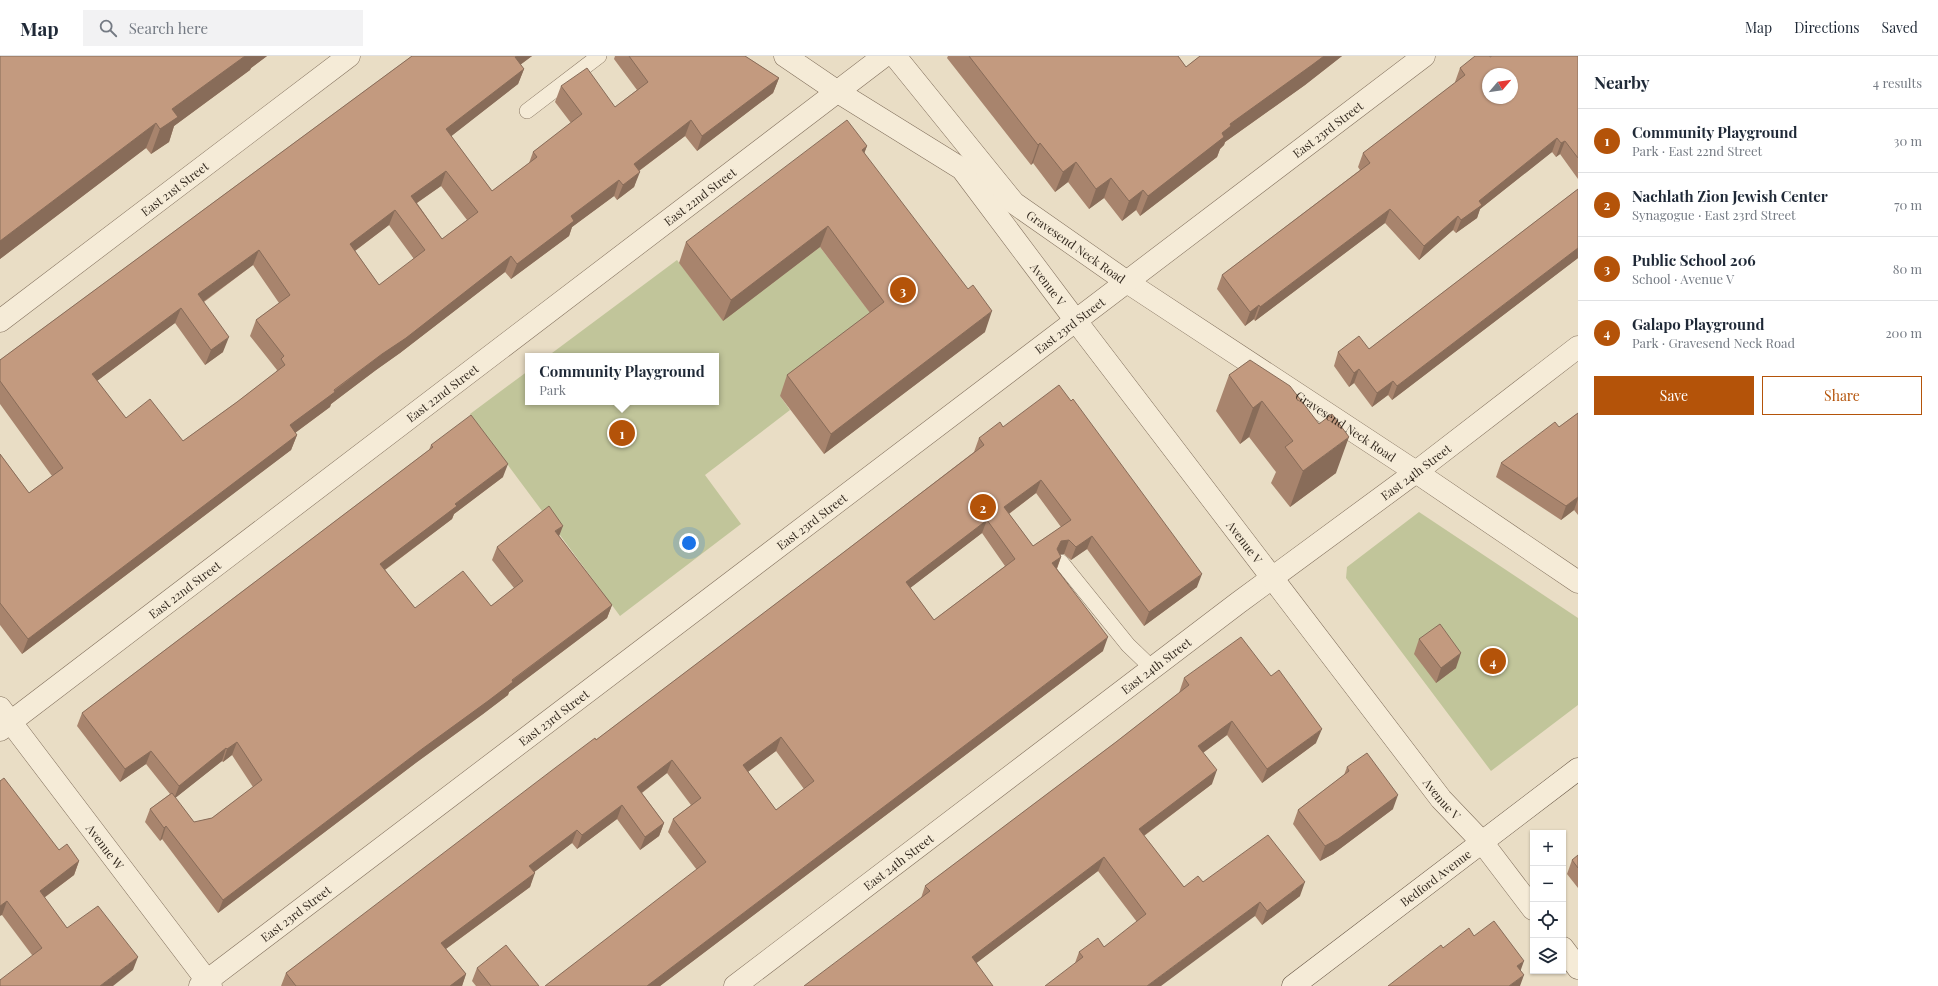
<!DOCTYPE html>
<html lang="en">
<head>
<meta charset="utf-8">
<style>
  body { margin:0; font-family:"Playfair Display",serif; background:#f2f2f3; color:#1f2937 }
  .controls { position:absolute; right:12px; bottom:12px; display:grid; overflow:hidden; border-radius:0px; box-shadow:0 1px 3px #0004 }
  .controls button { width:36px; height:36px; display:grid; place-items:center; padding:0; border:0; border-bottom:1px solid #e0e1e3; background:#fff; color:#1f2937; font:20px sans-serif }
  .compass { position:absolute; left:1482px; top:12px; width:36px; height:36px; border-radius:50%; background:#fff; box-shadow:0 1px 3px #0004; rotate:61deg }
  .you { position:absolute; left:689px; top:487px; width:14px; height:14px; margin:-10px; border:3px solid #fff; border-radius:50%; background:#1a73e8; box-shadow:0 0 0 6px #1a73e833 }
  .badge { display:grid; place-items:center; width:26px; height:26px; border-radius:50%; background:#b45309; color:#fff; font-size:13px; font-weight:700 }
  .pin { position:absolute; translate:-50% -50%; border:2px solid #fff; box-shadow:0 1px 4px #0006 }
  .popup { position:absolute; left:525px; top:297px; width:194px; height:52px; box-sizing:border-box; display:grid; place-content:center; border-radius:0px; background:#fff; filter:drop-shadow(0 1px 3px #0005); font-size:13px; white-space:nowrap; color:#747a83 }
  .popup b { font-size:15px; color:#1f2937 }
  .popup::after { content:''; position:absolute; left:50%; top:100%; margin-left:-8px; border:8px solid transparent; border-top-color:#fff }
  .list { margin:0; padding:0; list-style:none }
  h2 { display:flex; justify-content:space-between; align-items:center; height:52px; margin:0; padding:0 16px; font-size:17px }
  h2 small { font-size:13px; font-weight:400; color:#747a83 }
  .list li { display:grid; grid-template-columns:26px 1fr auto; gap:12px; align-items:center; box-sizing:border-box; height:64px; padding:0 16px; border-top:1px solid #e0e1e3 }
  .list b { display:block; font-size:15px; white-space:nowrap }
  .list p { margin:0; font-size:13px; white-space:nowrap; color:#747a83 }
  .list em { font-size:13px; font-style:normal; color:#747a83 }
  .actions { display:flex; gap:8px; padding:12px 16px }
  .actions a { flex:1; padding:9px 0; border:1px solid #b45309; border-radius:0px; text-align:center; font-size:14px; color:#b45309 }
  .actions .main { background:#b45309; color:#fff }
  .icon { flex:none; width:22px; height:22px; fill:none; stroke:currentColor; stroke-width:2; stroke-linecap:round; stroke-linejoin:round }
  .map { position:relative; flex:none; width:1578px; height:930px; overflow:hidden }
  header { display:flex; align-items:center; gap:24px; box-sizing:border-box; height:56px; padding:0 20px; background:#fff; border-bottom:1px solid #e0e1e3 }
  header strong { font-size:19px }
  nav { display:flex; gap:22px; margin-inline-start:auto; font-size:14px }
  .search { width:280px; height:36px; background:#f2f2f3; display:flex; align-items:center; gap:10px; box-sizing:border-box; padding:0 14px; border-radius:0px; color:#747a83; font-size:15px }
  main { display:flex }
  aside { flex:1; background:#fff }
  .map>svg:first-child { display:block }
</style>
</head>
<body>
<header>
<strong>Map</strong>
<div class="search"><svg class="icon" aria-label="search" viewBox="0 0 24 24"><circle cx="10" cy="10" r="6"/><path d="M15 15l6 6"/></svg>Search here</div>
<nav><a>Map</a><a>Directions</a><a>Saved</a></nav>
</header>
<main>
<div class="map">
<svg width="1578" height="930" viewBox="0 0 1578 930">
  <rect width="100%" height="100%" fill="#e9ddc5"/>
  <!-- green -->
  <path fill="#c1c59a" d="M820,191l57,75 -97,74 10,14 -85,65 36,49 -121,92 -150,-202 58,-43v31h188v-46h-168l129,-96 46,60z
    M1419,456l159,106v87l-87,66 -145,-193 1,-11z"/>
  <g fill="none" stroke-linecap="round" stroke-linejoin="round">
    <defs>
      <path id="service" d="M527,55l72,-55
        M1061,506l67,83 25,24"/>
      <g id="minor">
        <path id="s1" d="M785,0l53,36 124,77 114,152"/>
        <path id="s2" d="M895,0l119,147 113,79 289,190 162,110"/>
        <path id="s3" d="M0,265l349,-265"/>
        <path id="s4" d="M0,652l211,278"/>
        <path id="s5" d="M0,674l884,-674"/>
        <path id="s6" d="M200,930l1224,-930"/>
        <path id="s7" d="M735,930l503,-383 178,-131 162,-125"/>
      </g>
      <g id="tertiary">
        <path id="s8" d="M1076,265l365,478 41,43 51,67"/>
        <path d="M1563,892l15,20"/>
      </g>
      <g id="secondary">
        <path id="s9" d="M1293,930l285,-217"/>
      </g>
    </defs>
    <!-- service casing -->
    <use href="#service" stroke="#82705d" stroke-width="16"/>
    <!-- minor casing -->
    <use href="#minor" stroke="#82705d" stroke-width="23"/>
    <!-- tertiary casing -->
    <use href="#tertiary" stroke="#82705d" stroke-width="23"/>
    <!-- secondary casing -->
    <use href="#secondary" stroke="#635140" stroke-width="23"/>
    <!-- service -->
    <use href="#service" stroke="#f5ebd7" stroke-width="15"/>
    <!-- minor -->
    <use href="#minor" stroke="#f5ebd7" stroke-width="22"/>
    <!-- tertiary -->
    <use href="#tertiary" stroke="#f5ebd7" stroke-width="22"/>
    <!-- secondary -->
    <use href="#secondary" stroke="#f5ebd7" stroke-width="22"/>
  </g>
  <!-- wall -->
  <path fill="#a8846d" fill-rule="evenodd" d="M0,0h267l-16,12 -1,2 -76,56 -5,16 -18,12 -5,-6 -146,111z
    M412,0h120l-12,9 4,4 -6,15 -67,52 41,55 37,-28 4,-11 38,-29 -16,-21 6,-16 54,21 22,-17 -23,-31 1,-3h130l34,22 -6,15 -76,58 -12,-15 -46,35 -5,16 -17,13 -3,-4 -42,31 -3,9 -58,43 -6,-7 -105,81 -24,17 -45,34 -1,3 -35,26 2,2 -6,15 -269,204 -22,-29v-171l29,39 23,-17 -52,-72v-44zM441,130l26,34 -25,19 -25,-36zM389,169l25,34 -35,26 -24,-34zM253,209l26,38 -23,17 -6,16 27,34 -1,2 -39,30 -54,39 -57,-23 -29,-37 78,-58 30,42 18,-13 -19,-50z
    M948,0h230l8,11 14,-11h142l-37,29 -80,57 -1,3 -4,4 -3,8 -77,59 -4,-6 -14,11 -18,-23 -15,11 -21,-27 -13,10 -22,-29 -2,2 -84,-107z
    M1578,0v123l-18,-25 -4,3 -4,-5 -72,57 -3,9 -21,15 -3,-3 -34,30 -34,-37 -130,98 -1,-2 -9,7 -28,-37 5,-14 138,-105 -2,-3 5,-14 92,-70v-1l5,-14 30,-11z
    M867,90l-3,7 121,179 -161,122 -44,-58 7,-21 83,-62 -50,-66 -97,74 -44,-58 7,-21z
    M1578,133v69l-186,142 -4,-5 -16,12 -18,-24 -5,4 -15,-21 4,-14 31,-3z
    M1250,304l86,113 -46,34 -19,-24 5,-11 -27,-35 -9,7 -24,-33 13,-36z
    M1578,357v102l-4,-5 -13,10 -65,-43 5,-14 58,-36z
    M1003,371l194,160 -53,39 -57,-77 -16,11 -7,-6h-4l1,3 -4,12 46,82 -443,335h-115l152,-116 -29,-38 5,-13 18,-14 -24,-32 -25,20 22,30 -5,13 -19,14 -23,-31 -40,30 -5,-6 -38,29 -4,15 -84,62 20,25 -4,12h-181l5,-13 310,-233 248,-188 130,-100 5,-14zM1036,437l25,34 -28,19 -24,-32zM982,477l23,33 -71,54 -24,-32zM776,695l28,38 -28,21 -28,-38z
    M431,389l72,32 -49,37 -2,5 -67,51 30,38 76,-2 23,-18 -22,-28 5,-13 62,-11 53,69 -5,13 -98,74 -1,3 -25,19 -66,48 -199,151 -56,-74 -2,2 -15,-19 5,-13 20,-15 -24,-30 -26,18 -43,-56 5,-13 347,-263zM232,699l21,32 -41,31 -18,4 -19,-24 47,-37 1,1z
    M1419,583l37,29 -20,15 -22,-29z
    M1184,622l132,65 -54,40 -35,-48 -24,18 9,31 -68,52 40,51 19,-5 97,14 -38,29 -7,-9 -180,47 4,-11 25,-5 33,-25 -39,-51 -122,92 -55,-65 4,-12 191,-144 63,-49z
    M1347,711l46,42 -60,45 -13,7 -27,-37 5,-14 46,-35z
    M0,725l59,69 20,11 -5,14 -30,23 23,30 66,42 -101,-15 -30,-40z
    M1578,799v33l-11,-14 5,-14z
    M477,912l62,18h-63l-4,-5z"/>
  <!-- shaded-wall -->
  <path fill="#886c59" d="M245,0h22l-16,12 -1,2 -76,56 -5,16 -18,12 9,-25 12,-20z
    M517,0h15l-23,17 6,-16z
    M1324,0h18l-37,29 -80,57 -1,3 -4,4 -3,8 -77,59 8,-20 74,-63 8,-9z
    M524,13l-6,15 -78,61 6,-16z
    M779,22l-6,15 -76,58 5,-15z
    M691,64l-6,16 -57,43 6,-15z
    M156,67l-10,25 -146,111v-18z
    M1557,82l-5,14 -72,57 -3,9 -21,15 5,-13 18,-19z
    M1565,85l-5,13 -4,3 5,-14z
    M1040,87l-7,20 -2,2 7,-20z
    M867,90l-8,21 3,-17z
    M1076,106l-8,20 -13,10 8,-20z
    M446,115l-5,15 -36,25 6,-15z
    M640,116l-6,15 -17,13 6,-15z
    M1111,122l-7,20 -15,11 7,-20z
    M619,124l-5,16 -42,31 -3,9 -58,43 6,-15 54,-48z
    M1143,134l-7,20 -14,11 7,-20z
    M1390,153l-5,14 -130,98 5,-14z
    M395,154l-6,15 -45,34 6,-15z
    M1458,160l-5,14 -34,30 5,-14z
    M828,170l-8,21 -97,74 8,-21z
    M1578,192v10l-186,142 5,-14z
    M259,194l-6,15 -60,44 5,-15z
    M511,200l-6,16 -105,81 -24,17 -45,34 -1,3 -46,34 6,-16 92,-71z
    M1259,249l-5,14 -9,7 5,-14z
    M181,252l-6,15 -89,66 6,-15z
    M992,255l-7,21 -161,122 7,-20z
    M229,281l-6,15 -18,13 6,-15z
    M1359,313l-5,14 -5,4 5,-14z
    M1393,325l-5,14 -16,12 5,-14z
    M1262,345l-13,36 -9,7 13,-36z
    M297,379l-6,15 -269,204 6,-15z
    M1349,381l-13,36 -46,34 13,-36z
    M508,408l-5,13 -49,37 -2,5 -77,58 5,-13 75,-60z
    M1041,424l-5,13 -37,28 5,-14z
    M1578,441v2l-4,11 -13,10 5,-14z
    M987,464l-5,13 -81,62 5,-13z
    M563,470l-5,13 -3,-8z
    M1092,480l-5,13 -16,11 5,-13z
    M1069,484l-5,14 -8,1 1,-6 4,-8z
    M1061,501l-5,13 -4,-7z
    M1202,518l-5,13 -53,39 5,-14z
    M612,549l-5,13 -98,74 -1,3 -25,19 -66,48 -199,151 5,-13z
    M1108,581l-5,14 -443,335h-13z
    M1461,597l-5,15 -20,15 5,-15z
    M1232,665l-5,14 -34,25 5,-14z
    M1322,673l-6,14 -54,40 5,-14z
    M781,681l-5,14 -38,28 5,-14z
    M237,686l-5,13 -9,7 4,-13z
    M226,692l-4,13 -48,38 5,-13z
    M151,695l-5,13 -26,18 5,-13z
    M672,704l-5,13 -35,27 5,-13z
    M1217,714l-5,14 -78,59 5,-14z
    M1398,739l-5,14 -60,45 -13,7 5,-15z
    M622,749l-5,14 -40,30 5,-14z
    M664,767l-5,13 -19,14 5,-13z
    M166,770l-4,13 -2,2 4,-13z
    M577,774l-5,13 -48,37 5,-14z
    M1104,801l-6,14 -132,100 6,-14z
    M79,805l-5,14 -40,30 6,-14z
    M535,817l-5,14 -94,69 5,-13z
    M1305,826l-5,14 -38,29 5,-14z
    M7,845l-5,14 -2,1v-10z
    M1260,846l-5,14 -94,70h-14z
    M138,901l-5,13 -20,16h-13z
    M1524,905l-5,14 -2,-9z
    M466,918l-4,12h-12z
    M1524,919l-4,11h-11z"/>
  <!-- building -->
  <path fill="#c39a7f" stroke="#886c59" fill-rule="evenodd" d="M0,0h245l-73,53 6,8 -18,12 -4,-6 -156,118z
    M412,0h105l-2,1 9,12 -78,60 46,62 45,-34 -4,-5 49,-38 -21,-28 26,-18 28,39 33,-25 -19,-26h116l34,22 -77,58 -11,-16 -57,44 6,8 -17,13 -4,-5 -48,36 3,5 -57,43 -6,-8 -105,82 -24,16 -48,36 1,2 -45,33 7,10 -269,204 -28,-36v-149l29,39 34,-25 -63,-87v-21zM446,115l32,41 -36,27 -31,-43zM395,154l30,40 -46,35 -29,-41zM259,194l31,45 -34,25 28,36 -3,3 4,6 -48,37 -54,39 -33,-42 -24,19 -34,-44 89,-66 30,42 18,-13 -31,-43z
    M969,0h209l8,11 14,-11h124l-12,9 -82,59 1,2 -9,7 2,4 -76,59 -5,-6 -14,11 -18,-23 -15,11 -20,-27 -13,10 -23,-29 -2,2z
    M1475,0h15v1l2,-1h86v102l-13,-17 -4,2 -4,-5 -78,63 3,4 -21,15 -3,-4 -34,30 -34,-37 -130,98 -1,-2 -9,7 -28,-37 148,-112 -7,-10 102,-78 -5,-7zM1488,18h24v24h-24z
    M847,64l20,26 -5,4 106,139 5,-4 19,26 -161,123 -44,-59 97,-73 -56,-76 -97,74 -45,-58z
    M1578,133v59l-181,138 -4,-5 -16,12 -18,-24 -5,4 -16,-21 21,-16 10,13z
    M1250,304l40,26 29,38 13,-10 17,23 -46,34 -18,-24 8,-6 -31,-40 -9,7 -24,-33z
    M1059,329l12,16 2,-2 129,175 -53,38 -57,-76 -16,11 -7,-7 -8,1 -4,8 4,8 -9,6 56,74 -461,349h-102l161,-124 -33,-43 28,-21 -29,-38 -35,27 27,36 -19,14 -23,-32 -40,30 -5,-5 -48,36 6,7 -94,70 25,31 -16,12h-154l-10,-13 269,-205 40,-30 1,2 248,-188 140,-107 -5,-7 21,-16 3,5zM1041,424l30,40 -38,26 -29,-39zM987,464l28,39 -81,61 -28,-38zM781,681l33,44 -38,29 -33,-45z
    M1578,357v84l-12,9 -65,-43 54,-41 4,5z
    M471,359l37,49 -53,40 2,2 -77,58 35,44 48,-37 28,35 32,-25 -26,-34 52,-41 14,20 -8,5 57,74 -100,75 1,2 -25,19 -66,48 -199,151 -57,-74 -2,2 -14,-19 22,-16 22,29 18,-4 50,-38 -25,-38 -10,7 -1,-1 -47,38 -28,-35 -26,18 -43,-56 351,-266 -2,-2z
    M1440,568l21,29 -20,15 -22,-29z
    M1241,581l30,39 8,-6 43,59 -55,40 -35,-48 -34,25 19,24 -78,59 45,58 14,-11 5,6 65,-47 37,47 -38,29 -7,-9 -113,84h-102l38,-29 -4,-5 19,-14 6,9 42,-33 -42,-57 -132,100 21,29h-189l126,-95 -5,-5 191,-144 73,-57 -5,-7z
    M1367,697l31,42 -60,44 -13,7 -27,-36 51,-39 -2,-4z
    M4,722l55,72 8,-6 12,17 -39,30 27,37 31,-22 40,51 -38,29h-100v-6l42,-32 -35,-47 -7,5v-125z
    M1578,799v13l-6,-8z
    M1494,865l30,40 -7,5 7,9 -15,11h-121l53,-41 2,3 26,-20 5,8z
    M506,889l33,41h-48l-14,-18z"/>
  <g text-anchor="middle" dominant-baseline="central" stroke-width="3" stroke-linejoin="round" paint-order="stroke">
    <!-- street labels -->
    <g font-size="12" fill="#33291f" stroke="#f1e8d4">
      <text stroke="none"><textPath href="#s6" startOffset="1416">East 23rd Street</textPath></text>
      <text stroke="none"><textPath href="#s3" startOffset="219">East 21st Street</textPath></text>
      <text stroke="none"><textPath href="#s5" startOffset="880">East 22nd Street</textPath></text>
      <text stroke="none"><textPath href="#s2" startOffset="265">Gravesend Neck Road</textPath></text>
      <text stroke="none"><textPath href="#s1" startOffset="354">Avenue V</textPath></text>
      <text stroke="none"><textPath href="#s6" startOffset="1092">East 23rd Street</textPath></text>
      <text stroke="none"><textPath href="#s5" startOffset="556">East 22nd Street</textPath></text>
      <text stroke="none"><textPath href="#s2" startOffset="589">Gravesend Neck Road</textPath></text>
      <text stroke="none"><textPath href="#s7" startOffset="853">East 24th Street</textPath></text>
      <text stroke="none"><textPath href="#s6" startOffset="768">East 23rd Street</textPath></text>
      <text stroke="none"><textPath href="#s8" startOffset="278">Avenue V</textPath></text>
      <text stroke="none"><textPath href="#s5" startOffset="232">East 22nd Street</textPath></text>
      <text stroke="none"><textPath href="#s7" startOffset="529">East 24th Street</textPath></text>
      <text stroke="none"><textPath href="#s6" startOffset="444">East 23rd Street</textPath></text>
      <text stroke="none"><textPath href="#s8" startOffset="602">Avenue V</textPath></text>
      <text stroke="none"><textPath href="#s4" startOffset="174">Avenue W</textPath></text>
      <text stroke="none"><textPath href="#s7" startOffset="205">East 24th Street</textPath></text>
      <text stroke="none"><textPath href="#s9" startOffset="179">Bedford Avenue</textPath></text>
      <text stroke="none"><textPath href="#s6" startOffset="120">East 23rd Street</textPath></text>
    </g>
  </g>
</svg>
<div class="controls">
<button>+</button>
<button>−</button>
<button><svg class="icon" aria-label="locate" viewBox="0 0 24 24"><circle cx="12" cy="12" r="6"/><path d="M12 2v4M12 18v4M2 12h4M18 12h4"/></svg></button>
<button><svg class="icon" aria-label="layers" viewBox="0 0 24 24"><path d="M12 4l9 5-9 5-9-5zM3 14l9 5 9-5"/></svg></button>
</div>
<svg class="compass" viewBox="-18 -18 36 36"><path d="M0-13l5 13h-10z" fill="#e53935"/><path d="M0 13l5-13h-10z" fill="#747a83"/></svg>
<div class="you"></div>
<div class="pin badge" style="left:622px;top:377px">1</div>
<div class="popup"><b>Community Playground</b>Park</div>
<div class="pin badge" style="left:983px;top:451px">2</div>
<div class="pin badge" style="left:903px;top:234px">3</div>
<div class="pin badge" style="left:1493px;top:605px">4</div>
</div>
<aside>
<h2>Nearby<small>4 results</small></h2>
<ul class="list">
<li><span class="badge">1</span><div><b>Community Playground</b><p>Park · East 22nd Street</p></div><em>30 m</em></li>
<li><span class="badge">2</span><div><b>Nachlath Zion Jewish Center</b><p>Synagogue · East 23rd Street</p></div><em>70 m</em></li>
<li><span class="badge">3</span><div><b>Public School 206</b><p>School · Avenue V</p></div><em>80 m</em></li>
<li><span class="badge">4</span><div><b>Galapo Playground</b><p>Park · Gravesend Neck Road</p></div><em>200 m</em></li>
</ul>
<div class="actions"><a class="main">Save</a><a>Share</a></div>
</aside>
</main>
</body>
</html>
